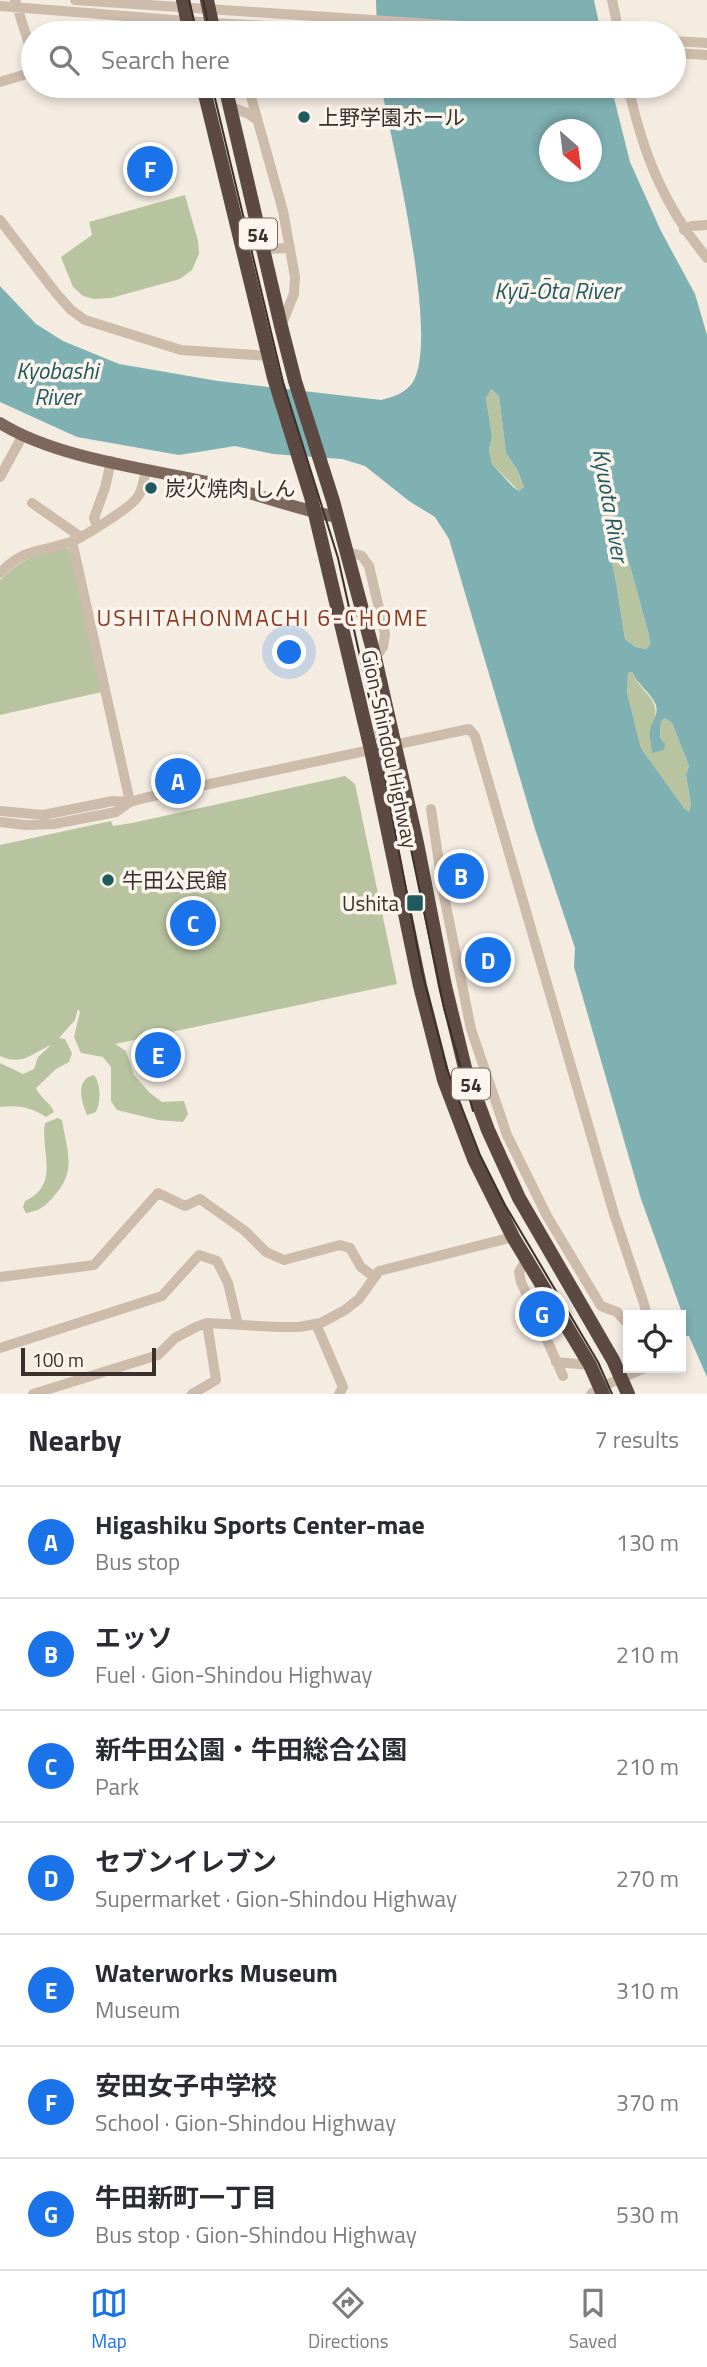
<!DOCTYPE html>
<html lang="en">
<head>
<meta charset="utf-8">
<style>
  body { margin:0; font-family:"Titillium Web","Noto Sans JP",sans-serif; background:#f7f7f7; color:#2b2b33 }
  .controls { position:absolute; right:21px; bottom:21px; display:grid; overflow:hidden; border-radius:0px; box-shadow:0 4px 10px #0003 }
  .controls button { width:63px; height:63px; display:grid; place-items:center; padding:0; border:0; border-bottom:2px solid #e1e1e2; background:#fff; color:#2b2b33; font:35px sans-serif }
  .compass { position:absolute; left:539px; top:119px; width:63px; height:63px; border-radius:50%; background:#fff; box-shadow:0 4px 10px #0003; rotate:152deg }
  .scale { position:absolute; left:21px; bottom:18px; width:135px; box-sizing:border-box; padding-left:7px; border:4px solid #3b302b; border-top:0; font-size:19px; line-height:24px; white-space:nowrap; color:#3b302b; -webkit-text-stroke:5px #fbf5ee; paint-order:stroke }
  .you { position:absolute; left:290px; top:653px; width:24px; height:24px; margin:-18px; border:5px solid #fff; border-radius:50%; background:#1a73e8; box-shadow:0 0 0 10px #1a73e833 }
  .badge { display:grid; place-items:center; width:46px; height:46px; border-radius:50%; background:#1a73e8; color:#fff; font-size:23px; font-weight:700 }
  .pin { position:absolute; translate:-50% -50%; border:4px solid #fff; box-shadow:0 2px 7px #0006 }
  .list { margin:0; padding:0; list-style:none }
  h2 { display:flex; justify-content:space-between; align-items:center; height:91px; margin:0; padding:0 28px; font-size:30px }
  h2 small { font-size:23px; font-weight:400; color:#7c7c81 }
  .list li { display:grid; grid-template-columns:46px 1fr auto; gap:21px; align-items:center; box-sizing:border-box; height:112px; padding:0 28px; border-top:2px solid #e1e1e2 }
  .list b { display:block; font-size:26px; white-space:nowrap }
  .list p { margin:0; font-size:23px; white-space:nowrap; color:#7c7c81 }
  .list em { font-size:23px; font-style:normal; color:#7c7c81 }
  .icon { flex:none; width:38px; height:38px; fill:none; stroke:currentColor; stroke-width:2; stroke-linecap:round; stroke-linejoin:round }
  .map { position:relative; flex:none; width:707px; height:1394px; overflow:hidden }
  .search { position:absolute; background:#fff; box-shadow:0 4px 10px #0003; left:21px; right:21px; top:21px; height:77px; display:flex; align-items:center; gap:18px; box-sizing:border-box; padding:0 24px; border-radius:38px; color:#7c7c81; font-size:26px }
  .sheet { height:875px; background:#fff }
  nav { display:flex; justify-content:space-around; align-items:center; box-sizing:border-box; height:98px; border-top:2px solid #e1e1e2; background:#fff; font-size:19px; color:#7c7c81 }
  nav a { display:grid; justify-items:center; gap:4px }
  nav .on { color:#1a73e8 }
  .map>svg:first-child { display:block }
</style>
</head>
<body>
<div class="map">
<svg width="707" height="1394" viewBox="0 0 707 1394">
  <rect width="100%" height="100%" fill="#f4ebe1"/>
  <!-- green -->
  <path fill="#b8c4a0" d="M185,195l13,46 1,13 -7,16 -12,9 -69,19 -17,1 -11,-3 -10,-9 -12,-30 31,-22 -3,-13z
    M490,388l9,8 7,57 11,16 7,18 -5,4 -27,-27 -3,-14 3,-14 -6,-38z
    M601,491h4l20,57 24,87 1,10 -4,4 -11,-2 -10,-8 -9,-57 -17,-82z
    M66,548l5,3 31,141 -102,23v-135c24,-23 34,-25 66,-32z
    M632,672c11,25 34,27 18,58l10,9 1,-18 4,-3 7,5 17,43 -3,9 5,30 -2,7 -5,-4 -43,-60 -14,-56 1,-19z
    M345,776l10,8 42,200 -282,60 11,7 8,24 16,18 12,9 22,-1 4,13 -5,8 -25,-2 -41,-10 -6,-9v-34l-8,-10 -22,-4 -7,-16 6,-25 -2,-3 -3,11 -16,18 6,1 7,14 -3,9 -13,7 -20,19c4,10 14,14 18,24l-8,5c-15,-10 -28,-12 -46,-10v-44l23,11 11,-5 4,-12 13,-12c-20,9 -28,21 -51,11v-211l111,-24 2,5 19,-3z
    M94,1075c7,9 7,27 2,37l-9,3c-6,-14 -12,-36 7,-40z
    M58,1118l4,2c5,31 15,51 -8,76 -8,10 -15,15 -28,17l-3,-6 2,-6c36,-17 15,-49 20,-78z"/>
  <!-- water -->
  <path fill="#7fb0b2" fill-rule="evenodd" d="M376,0h218l7,33h-224z
    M381,86h230l19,76 31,69 34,63 12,41v1042l-18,-41h-7c-2,-6 -1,-10 3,-15l-44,-122 -67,-232 1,-19 -40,-119 -86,-290 -14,-22 -26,-16 -44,-35 -23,-7 -69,-5 -38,-8 -56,9 -102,-18 -77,-35v-116l36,38 27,17 56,23 99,17 163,19c12,-3 25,-7 32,-18 27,-45 -21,-239 -32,-296zM550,130h42v42h-42zM491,389l8,7 7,57 11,16 7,18 -5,4 -6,-4 -21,-23 -3,-14 3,-14 -6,-38zM601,491l4,1 20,56 24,87 1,10 -4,4 -11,-2 -10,-8 -9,-57 -17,-82zM632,672c6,13 17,19 23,31 5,11 -3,17 -5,27 -1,7 2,16 2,23l12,-3 1,-6 -5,-6 1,-17 4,-3 7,5 17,43 -3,9 5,30 -2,7 -5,-4 -43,-60 -14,-56 1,-19z"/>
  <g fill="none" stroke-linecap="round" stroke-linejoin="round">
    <!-- minor -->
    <path stroke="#cdbbac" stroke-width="10" d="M15,0l18,57
      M75,0l489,33
      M612,0l7,33
      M0,6l212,17 194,10
      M674,41l33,2
      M674,53l33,2
      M0,82l33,-10
      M248,86l35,125 12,66 -1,17 -13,32
      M628,86c15,67 35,119 79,172
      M229,106l20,8 8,6
      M0,220l56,73 15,17 14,10 96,30 88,6
      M684,230l8,-4 15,-1
      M262,249l28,-1
      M0,477l23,-42
      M32,503l49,34
      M97,526l-3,-8 11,-30 6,-27
      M72,541l58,261
      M348,552l14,4 7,10 16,68 -2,13 -8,11
      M0,573c26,-27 42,-20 73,-32 12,-5 55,-32 63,-42 7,-7 8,-21 10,-30
      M431,809l13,87 27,133 36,106 40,81 54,90 16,6 11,12
      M0,811l43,4 70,-14 16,1
      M0,822l25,3 29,-1 62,-12 14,-10 14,-4 325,-69 6,7 139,478 31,93 1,8
      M526,1260l-7,12 2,10 42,94
      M0,1277l94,-12 64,-72 27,13 15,-7 45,32 21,21 18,8 56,-15 10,3 11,19 12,9
      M316,1324l27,63 -4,7
      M0,1348l162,-52 37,-41 18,6 11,22 10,42
      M556,1362l34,3
      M33,1394l125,-39 17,-17 21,-11 11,-4 70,4h22l22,-4 24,-13 14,-11 20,-28 134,-34
      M192,1394l24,-14 -9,-57
      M591,1394l10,-7 44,-19"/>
    <!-- major -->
    <path stroke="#7d675c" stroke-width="12" d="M0,423c58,36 150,46 217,61 40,10 79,25 120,33"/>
    <!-- highway -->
    <path stroke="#5c4a42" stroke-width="14" d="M183,0l7,33
      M207,0l7,33
      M203,86l71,292 37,119 60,253 49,236 24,94 30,79 39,78 77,128 13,29
      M225,86l56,240 14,55 38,120 42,157 42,185 28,143 20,82 23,62 31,68 94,162 15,34"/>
    <!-- tram -->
    <path stroke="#3b302b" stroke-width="2" d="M189,0l8,33
      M203,0l7,33
      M212,86l71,296 55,176 33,148 51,266 25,97 33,86 25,50 93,157 14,32
      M387,750l20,80 37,178 29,103"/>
  </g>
  <!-- markers -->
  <g fill="#1f5a5e" stroke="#fbf5ee" stroke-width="2.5">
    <circle cx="304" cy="117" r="7"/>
    <circle cx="151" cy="488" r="7"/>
    <circle cx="108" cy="880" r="7"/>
    <rect x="406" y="894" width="18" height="18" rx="3.5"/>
  </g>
  <g text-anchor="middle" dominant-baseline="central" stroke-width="7" stroke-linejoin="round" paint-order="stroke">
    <!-- shield labels -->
    <g fill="#fbf5ee" stroke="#756b66" stroke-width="2">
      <rect x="239" y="218.5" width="38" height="31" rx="5"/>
      <rect x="452" y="1068.5" width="38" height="31" rx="5"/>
    </g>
    <g font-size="19" font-weight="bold" fill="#3b302b">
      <text x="258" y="234">54</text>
      <text x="471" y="1084">54</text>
    </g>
    <!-- poi labels -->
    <g font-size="21" fill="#3b302b" stroke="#fbf5ee" text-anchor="start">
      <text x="318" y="117">上野学園ホール</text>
      <text x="165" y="488">炭火焼肉 しん</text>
      <text x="122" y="880">牛田公民館</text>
      <text x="399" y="903" text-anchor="end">Ushita</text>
    </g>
    <!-- street labels -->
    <g font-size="21" fill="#3b302b" stroke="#fbf5ee">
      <text transform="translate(390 749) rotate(78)">Gion-Shindou Highway</text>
    </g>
    <!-- water labels -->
    <g font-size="23" font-style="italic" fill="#1f5a5e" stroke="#fbf5ee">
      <text x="557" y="290">Kyū-Ōta River</text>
      <text x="57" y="370">Kyobashi<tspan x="57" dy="26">River</tspan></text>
      <text transform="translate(611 505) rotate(80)">Kyuota River</text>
    </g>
    <!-- neighbourhood labels -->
    <g font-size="23" letter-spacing="2" fill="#8c3b22" stroke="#fbf5ee">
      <text x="263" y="617">USHITAHONMACHI 6-CHOME</text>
    </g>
  </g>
</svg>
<div class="controls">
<button><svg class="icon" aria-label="locate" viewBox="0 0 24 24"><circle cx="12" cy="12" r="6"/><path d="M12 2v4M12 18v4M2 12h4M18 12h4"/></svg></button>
</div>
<svg class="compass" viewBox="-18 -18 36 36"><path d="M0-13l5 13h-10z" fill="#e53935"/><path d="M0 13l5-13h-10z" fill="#7c7c81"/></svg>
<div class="scale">100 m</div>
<div class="you"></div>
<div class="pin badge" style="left:178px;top:781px">A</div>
<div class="pin badge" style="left:461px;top:876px">B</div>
<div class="pin badge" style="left:193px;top:923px">C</div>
<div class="pin badge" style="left:488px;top:960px">D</div>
<div class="pin badge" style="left:158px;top:1055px">E</div>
<div class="pin badge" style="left:150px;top:169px">F</div>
<div class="pin badge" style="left:542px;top:1314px">G</div>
<div class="search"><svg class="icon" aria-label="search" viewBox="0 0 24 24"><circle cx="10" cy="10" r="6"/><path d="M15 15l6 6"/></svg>Search here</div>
</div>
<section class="sheet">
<h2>Nearby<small>7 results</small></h2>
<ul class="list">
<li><span class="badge">A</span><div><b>Higashiku Sports Center-mae</b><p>Bus stop</p></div><em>130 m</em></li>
<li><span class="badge">B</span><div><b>エッソ</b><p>Fuel · Gion-Shindou Highway</p></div><em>210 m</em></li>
<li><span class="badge">C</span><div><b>新牛田公園・牛田総合公園</b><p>Park</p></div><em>210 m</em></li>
<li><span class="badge">D</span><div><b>セブンイレブン</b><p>Supermarket · Gion-Shindou Highway</p></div><em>270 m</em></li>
<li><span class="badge">E</span><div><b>Waterworks Museum</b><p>Museum</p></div><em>310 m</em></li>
<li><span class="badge">F</span><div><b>安田女子中学校</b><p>School · Gion-Shindou Highway</p></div><em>370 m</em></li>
<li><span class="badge">G</span><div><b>牛田新町一丁目</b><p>Bus stop · Gion-Shindou Highway</p></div><em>530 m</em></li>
</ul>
</section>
<nav>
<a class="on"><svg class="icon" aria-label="map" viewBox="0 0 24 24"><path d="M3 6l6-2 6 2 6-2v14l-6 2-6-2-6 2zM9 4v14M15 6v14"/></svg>Map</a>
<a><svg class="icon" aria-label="directions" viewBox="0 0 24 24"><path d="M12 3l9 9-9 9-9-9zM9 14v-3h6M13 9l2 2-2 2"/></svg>Directions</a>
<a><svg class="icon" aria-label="saved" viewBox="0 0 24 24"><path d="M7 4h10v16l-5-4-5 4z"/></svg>Saved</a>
</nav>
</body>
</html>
